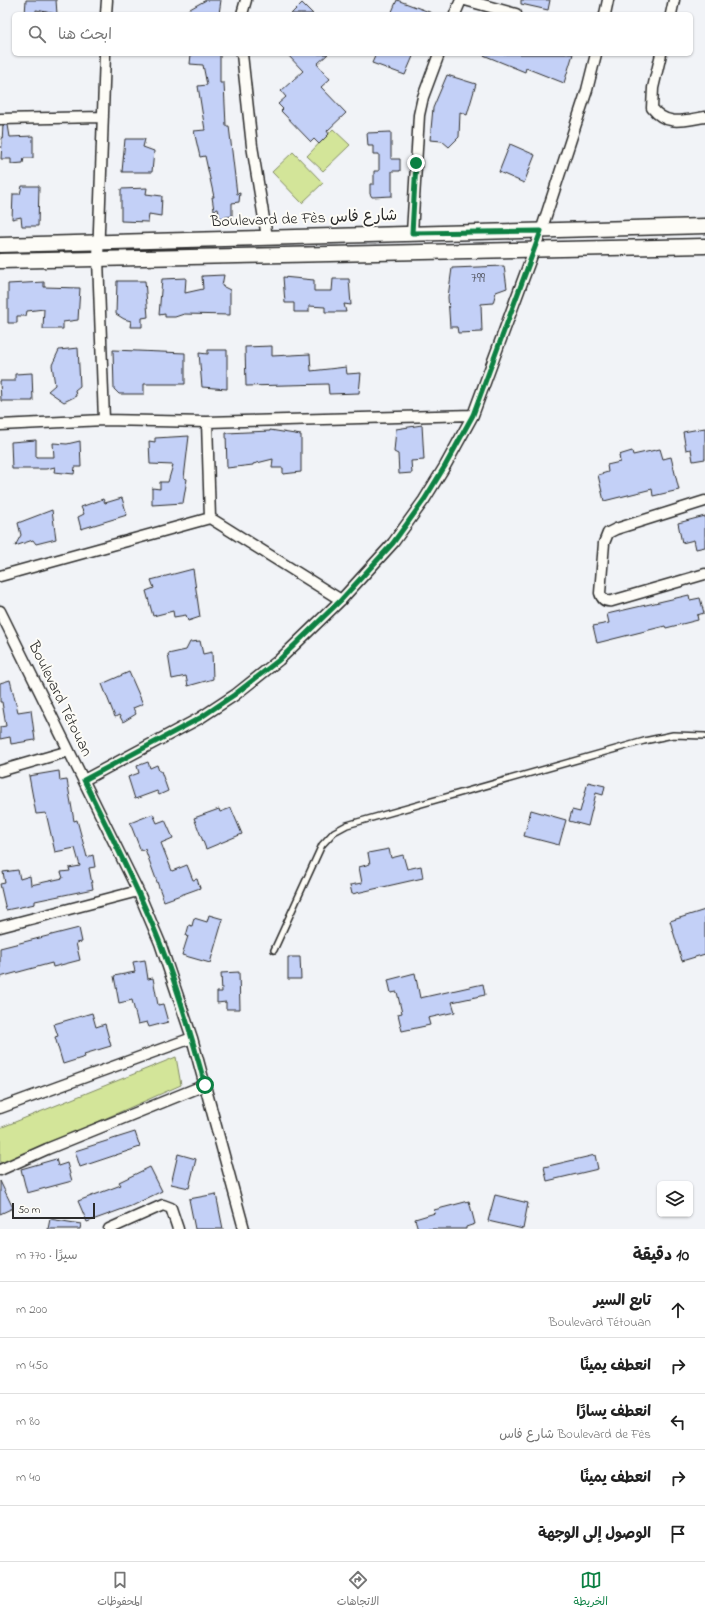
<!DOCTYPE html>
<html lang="ar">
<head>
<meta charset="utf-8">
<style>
  body { margin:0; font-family:"Indie Flower","Playpen Sans Arabic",sans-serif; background:#f6f6f6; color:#222; direction:rtl }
  .controls { position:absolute; right:12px; bottom:12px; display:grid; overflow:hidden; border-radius:6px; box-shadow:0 1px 3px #0004 }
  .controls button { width:36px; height:36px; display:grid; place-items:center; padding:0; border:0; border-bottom:1px solid #e0e0e0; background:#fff; color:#222; font:20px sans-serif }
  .scale { position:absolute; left:12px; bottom:10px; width:83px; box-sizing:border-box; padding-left:4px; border:2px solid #2b2b2b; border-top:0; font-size:11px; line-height:14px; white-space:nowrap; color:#2b2b2b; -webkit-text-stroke:3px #fdfcf7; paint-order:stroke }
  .stop { position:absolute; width:12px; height:12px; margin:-9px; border:3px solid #0b8043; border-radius:50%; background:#fff }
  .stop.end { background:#0b8043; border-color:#fff; box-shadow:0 1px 4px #0008 }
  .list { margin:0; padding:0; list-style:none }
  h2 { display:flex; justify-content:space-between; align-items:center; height:52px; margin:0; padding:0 16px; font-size:17px }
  h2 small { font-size:13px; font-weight:400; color:#767676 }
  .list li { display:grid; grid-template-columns:26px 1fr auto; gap:12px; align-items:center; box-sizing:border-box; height:56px; padding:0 16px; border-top:1px solid #e0e0e0 }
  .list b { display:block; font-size:15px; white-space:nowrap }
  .list p { margin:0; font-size:13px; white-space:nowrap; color:#767676 }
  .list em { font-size:13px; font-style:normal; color:#767676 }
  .icon { flex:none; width:22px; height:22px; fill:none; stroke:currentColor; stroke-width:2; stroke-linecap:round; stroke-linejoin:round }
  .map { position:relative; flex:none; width:705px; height:1229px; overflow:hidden; direction:ltr }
  .search { position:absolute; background:#fff; box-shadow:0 1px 3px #0004; left:12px; right:12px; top:12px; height:44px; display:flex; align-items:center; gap:10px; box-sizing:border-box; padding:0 14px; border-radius:6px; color:#767676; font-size:15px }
  .sheet { height:332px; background:#fff }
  nav { display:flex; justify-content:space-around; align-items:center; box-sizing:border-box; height:56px; border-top:1px solid #e0e0e0; background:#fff; font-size:11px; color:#767676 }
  nav a { display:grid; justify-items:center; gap:2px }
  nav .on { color:#0b8043 }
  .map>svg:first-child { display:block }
</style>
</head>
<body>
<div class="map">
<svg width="705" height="1229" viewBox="0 0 705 1229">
  <rect width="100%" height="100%" fill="#f1f3f7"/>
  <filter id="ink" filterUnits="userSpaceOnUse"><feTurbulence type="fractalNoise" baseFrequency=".025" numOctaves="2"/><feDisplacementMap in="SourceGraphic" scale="8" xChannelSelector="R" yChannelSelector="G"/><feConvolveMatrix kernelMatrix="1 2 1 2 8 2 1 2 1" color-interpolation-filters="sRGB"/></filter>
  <g filter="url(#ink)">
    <!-- green -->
    <path fill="#d3e599" stroke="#7f8862" d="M333,129l17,16 -27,26 -16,-15z
      M293,152l30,31 -21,20 -30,-31z
      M176,1057l5,28 -181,80v-37z"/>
    <!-- building -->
    <path fill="#c3d0f7" stroke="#2b2b2b" d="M26,0h30l1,14 -21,-4v4h-11z
      M206,0h15l-2,14h-38z
      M397,0l35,13 -1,1h-40z
      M521,0h29l-2,10 -27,-6z
      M302,3l11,11h-22z
      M191,54h29v29h4l2,43h3l8,68 3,-1 -1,9 -7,1v13l-12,2 -2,-9 -4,1 -2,-13h2l-9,-41 -5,1 -6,-26 11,-1 -7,-44 9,-1 -4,-20 -13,-1z
      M287,54h41l-11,10 13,15 -9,8 25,26 -19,18 2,3 -10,10 -5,-5 -3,3 -30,-31 2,-2 -5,-5 8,-7 -5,-6 22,-20z
      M376,54h38l-9,21 -33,-12z
      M481,54h92l-9,29 -38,-15 -1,4z
      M447,75l29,9 -9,31 -7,-3 -1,25 -10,10 -7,-6 -12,-1 3,-32z
      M3,125h5l2,12 23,-1v22h-9l-1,5 -12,1v-5h-10z
      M391,132v27h9v12h-8v25l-20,1 -2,-3v-10h4v-13h5v-17h-6v-8h-5l-1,-13z
      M125,139h20l-2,8 11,4 -2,21h-30z
      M510,144l25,11 -11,28 -25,-11z
      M22,186h17l-1,40h-16l-1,-9 -9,2 1,-25h7z
      M147,188l-1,6 16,2 -1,20 -12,-2 -1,8 -27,-1v-32z
      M504,266l3,22 -11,4 -3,11 -12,1 1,28 -24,1 -1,-6h-7l-2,-30 4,-29z
      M224,275l-2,11 8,4v25l-46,-1 -9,3h-10v-3l-6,1 3,-36 24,-1 -1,15 18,-4 -1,-13z
      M283,277l31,3v11h18l1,-12h16l2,26 -7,-1 2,8h-21v-5l-16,-1v6h-15v-9h-9z
      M117,281h28l3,36 -6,1v9h-12l1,-6 -7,-2 -8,-5z
      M44,282v5l36,1 -2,32 -15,2v7h-20l1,-20 -17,2 -1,5h-9v7h-9v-39z
      M272,346v10l38,-2 1,17 35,-4 1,7 14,-1 -2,20 -30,1 -1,-10 -82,2 -1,-39z
      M78,348l2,38 -5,4 1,6 -12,6 -16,-11 7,-6 -3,-20 7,-15z
      M113,350l72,3v31h-41v10h-25l-5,-5z
      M208,350h19v39l-25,-2 -3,-34 9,1z
      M32,373l1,28h-32l-1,-20h15v-7z
      M422,425l2,35 -13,1 1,12 -13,1 -1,-20 -4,-2 2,-23z
      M705,428v31l-12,2 -2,-12 -5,1 -3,-18z
      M270,430l31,5v37l-18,2v-6h-11l1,-9 -20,5v1l-26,3 -1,-35 44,-2z
      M189,436l-5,42 3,1 -4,24 -31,2v-17l8,1v-7h8l5,-17 -23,-1 -1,-23 6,1v-4z
      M36,440v17h18l-1,-14 14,1 13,-3 1,26h-6l-1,7 -20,-2 1,-5 -9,2h-34l-1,-27z
      M660,449l3,10 8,-2 8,33 -26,6 -1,-7 -48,12 -6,-26 10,-3 -1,-7 13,-3 -1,-7 13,-4 1,4z
      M122,498l5,17 -46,14 -3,-12 6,-3 -3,-7 22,-8 2,4z
      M52,510l4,29 -20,5 -3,-4 -18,6 6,-11 -3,-12z
      M705,516v31l-9,2 -2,-9 -12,3 -4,-20z
      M193,569l7,48 -12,4 -2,-6 -12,2 -1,-6 -20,5 -7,-25 8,-3 -3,-8z
      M689,595l1,5 10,-2 4,15 -7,2 1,5 -32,8 -1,-2 -68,17 -4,-17 16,-3 -2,-9z
      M200,641l3,13 9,-2 1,27 -25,7 -2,-10 -14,3 -4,-25 18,-4 4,-8z
      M129,672l14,32 -10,4 3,6 -13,8 -4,-7 -4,2 -13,-33z
      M10,680l8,32 13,-2 4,30 -24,4 -1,-7 -10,2v-12l6,-1 -4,-24h-2v-19z
      M148,762l2,6 7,-3 2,6h2l7,20 -9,4 -2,-4 -22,8 -7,-22 11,-4 -2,-7z
      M59,771l1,10 7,-1 7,41 3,-1 10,37 6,-2 2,12 -6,1 4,21 -58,12v3l-29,6 -6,-26 5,-1 -2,-11 15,-2 2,9 10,-3 1,9 32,-7 -2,-6 9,-1 -1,-3 11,-2 -5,-18 -20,4 -9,-39 -10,1 -7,-38z
      M588,782l17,4 -2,9 -7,-2 -8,33 -19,-5 3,-11 8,2z
      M231,808l11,26 -36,15 -12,-31 25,-9 1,3z
      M531,810l35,10 -7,25 -35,-9z
      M153,814l4,9 8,-3 8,18 -12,5 11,28 15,-6 6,15 4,-1 3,9 -36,13 -19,-52 -4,2 -11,-28z
      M389,849l2,9 12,-3 4,14 14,-3 2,12 -71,16 -2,-9 12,-2 -3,-16 11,-3 -2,-11z
      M705,910v44l-23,7 -12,-40z
      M209,915l14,4 -13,44 -28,-8 6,-19h-2l3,-11 3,1 2,-8 13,4z
      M79,928l3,14 -6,1 4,17 -27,7 -1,-4 -52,14v-29z
      M288,957h12l1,22h-13z
      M145,960l3,19 5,-1 5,27 5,-1 5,18 -19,5 -2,-5 -9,2 -6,-24 -13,3 -5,-27 21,-4 -2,-10z
      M239,972l1,37h-14v-7l-9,1v-11h5l-1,-19z
      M415,973l5,25 63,-14 2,11 -33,7 3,10 -27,6 2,7 -28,6 -4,-17 4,-1 -5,-21 -6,1 -3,-13z
      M92,1013l4,14 9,-3 6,22 -27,8 1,3 -22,7 -8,-27 3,-1 -4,-12z
      M135,1132l5,15 -60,20 -5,-16z
      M178,1154l18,5 -7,29 -18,-4z
      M595,1155l3,14 -51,12 -3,-14z
      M56,1159l2,7 9,-3 5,18 -45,12 -6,-24z
      M150,1167l12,24 -31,15 -44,16 -9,-21 43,-16 -2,-3z
      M0,1181l13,27 -13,6z
      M216,1194l7,35h-28l-6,-30z
      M495,1195l33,8 -5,26 -35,-8z
      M469,1201l6,23 -9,3v2h-48l-3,-10 20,-6 -1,-3z
      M50,1219l31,5 -1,5h-32z"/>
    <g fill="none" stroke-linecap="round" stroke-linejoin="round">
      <defs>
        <path id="service" d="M274,950l48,-105 12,-13 13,-7 297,-84 29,-6 32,1"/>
        <path id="minor" d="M465,0l51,14
          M106,14l1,-14
          M242,14l4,-14
          M455,14l6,-14
          M605,14l3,-14
          M671,14l3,-14
          M242,54l10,92 15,91
          M661,54l-8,34 -1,20c15,19 32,12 53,9
          M0,119l103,-2
          M412,233l7,-118 4,-18 16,-43
          M104,420l-6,-161 7,-205
          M207,422l3,96
          M0,425l104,-5 103,2 266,-7
          M705,501l-89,28 -8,4 -4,10 -4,50c2,7 6,9 12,8l93,-27
          M0,576l210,-58 131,82
          M0,611l138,280 22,52 32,95 52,191
          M0,771l69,-20
          M84,780l116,-62 35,-23 44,-35 62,-60 52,-57 31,-43 21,-34 28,-51 68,-184 46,-141 9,-36
          M0,927l138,-36
          M0,1108l192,-70
          M0,1170l47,-21 158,-64
          M109,1229l54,-24 8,3 7,21"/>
        <path id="secondary" d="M0,245l705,-19
          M0,261l705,-15"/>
      </defs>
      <!-- service casing -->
      <use href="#service" stroke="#2b2b2b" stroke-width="8"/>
      <!-- minor casing -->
      <use href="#minor" stroke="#2b2b2b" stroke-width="13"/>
      <!-- secondary casing -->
      <use href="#secondary" stroke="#2b2b2b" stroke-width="17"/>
      <!-- service -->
      <use href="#service" stroke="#fdfcf7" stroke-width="5"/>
      <!-- minor -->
      <use href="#minor" stroke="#fdfcf7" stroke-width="10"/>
      <!-- secondary -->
      <use href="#secondary" stroke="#fdfcf7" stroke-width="14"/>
    </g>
  </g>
  <g fill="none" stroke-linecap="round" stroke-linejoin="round" filter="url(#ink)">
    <!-- route -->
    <path stroke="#0b8043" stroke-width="5" d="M205,1085c-13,-48 -27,-96 -45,-142 -22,-56 -50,-109 -76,-163l116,-62 34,-23 45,-35 62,-60 52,-57 31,-43 21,-34 28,-51 68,-184 -129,2 4,-70"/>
  </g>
  <g text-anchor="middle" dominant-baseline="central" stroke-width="4" stroke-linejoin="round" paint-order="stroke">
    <!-- number labels -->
    <g font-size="14" fill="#51545e">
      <text x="478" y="278">799</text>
    </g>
    <!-- street labels -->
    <g font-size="16" fill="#2b2b2b" stroke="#fdfcf7">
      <text transform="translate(304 219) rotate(-2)">Boulevard de Fès شارع فاس</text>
      <text transform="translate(60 699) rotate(64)">Boulevard Tétouan</text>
    </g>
  </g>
</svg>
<div class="controls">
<button><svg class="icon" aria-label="layers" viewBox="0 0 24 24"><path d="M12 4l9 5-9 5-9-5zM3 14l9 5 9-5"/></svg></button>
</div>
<div class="scale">50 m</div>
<div class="stop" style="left:205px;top:1085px"></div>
<div class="stop end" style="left:416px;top:163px"></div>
<div class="search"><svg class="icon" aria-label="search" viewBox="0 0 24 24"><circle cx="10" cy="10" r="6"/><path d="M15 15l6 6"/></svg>ابحث هنا</div>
</div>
<section class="sheet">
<h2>10 دقيقة<small>سيرًا · 770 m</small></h2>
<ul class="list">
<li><svg class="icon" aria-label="ahead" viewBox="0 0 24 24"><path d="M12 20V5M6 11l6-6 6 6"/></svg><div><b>تابع السير</b><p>Boulevard Tétouan</p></div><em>200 m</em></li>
<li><svg class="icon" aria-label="right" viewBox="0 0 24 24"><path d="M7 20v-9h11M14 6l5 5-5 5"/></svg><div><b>انعطف يمينًا</b></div><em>450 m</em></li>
<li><svg class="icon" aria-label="left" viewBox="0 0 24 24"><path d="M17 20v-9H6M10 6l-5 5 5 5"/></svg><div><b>انعطف يسارًا</b><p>Boulevard de Fès شارع فاس</p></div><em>80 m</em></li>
<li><svg class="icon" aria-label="right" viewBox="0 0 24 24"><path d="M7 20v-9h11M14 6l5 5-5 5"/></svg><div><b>انعطف يمينًا</b></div><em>40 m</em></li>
<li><svg class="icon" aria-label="arrive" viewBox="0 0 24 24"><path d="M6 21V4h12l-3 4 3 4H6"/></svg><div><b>الوصول إلى الوجهة</b></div></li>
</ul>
</section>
<nav>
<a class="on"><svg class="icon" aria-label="map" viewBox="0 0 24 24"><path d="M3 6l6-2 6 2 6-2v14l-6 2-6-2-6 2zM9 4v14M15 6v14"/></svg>الخريطة</a>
<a><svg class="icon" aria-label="directions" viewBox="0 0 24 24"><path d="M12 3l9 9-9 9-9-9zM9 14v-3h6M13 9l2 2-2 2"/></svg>الاتجاهات</a>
<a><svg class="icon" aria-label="saved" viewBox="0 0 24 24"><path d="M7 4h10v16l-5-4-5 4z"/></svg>المحفوظات</a>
</nav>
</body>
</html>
